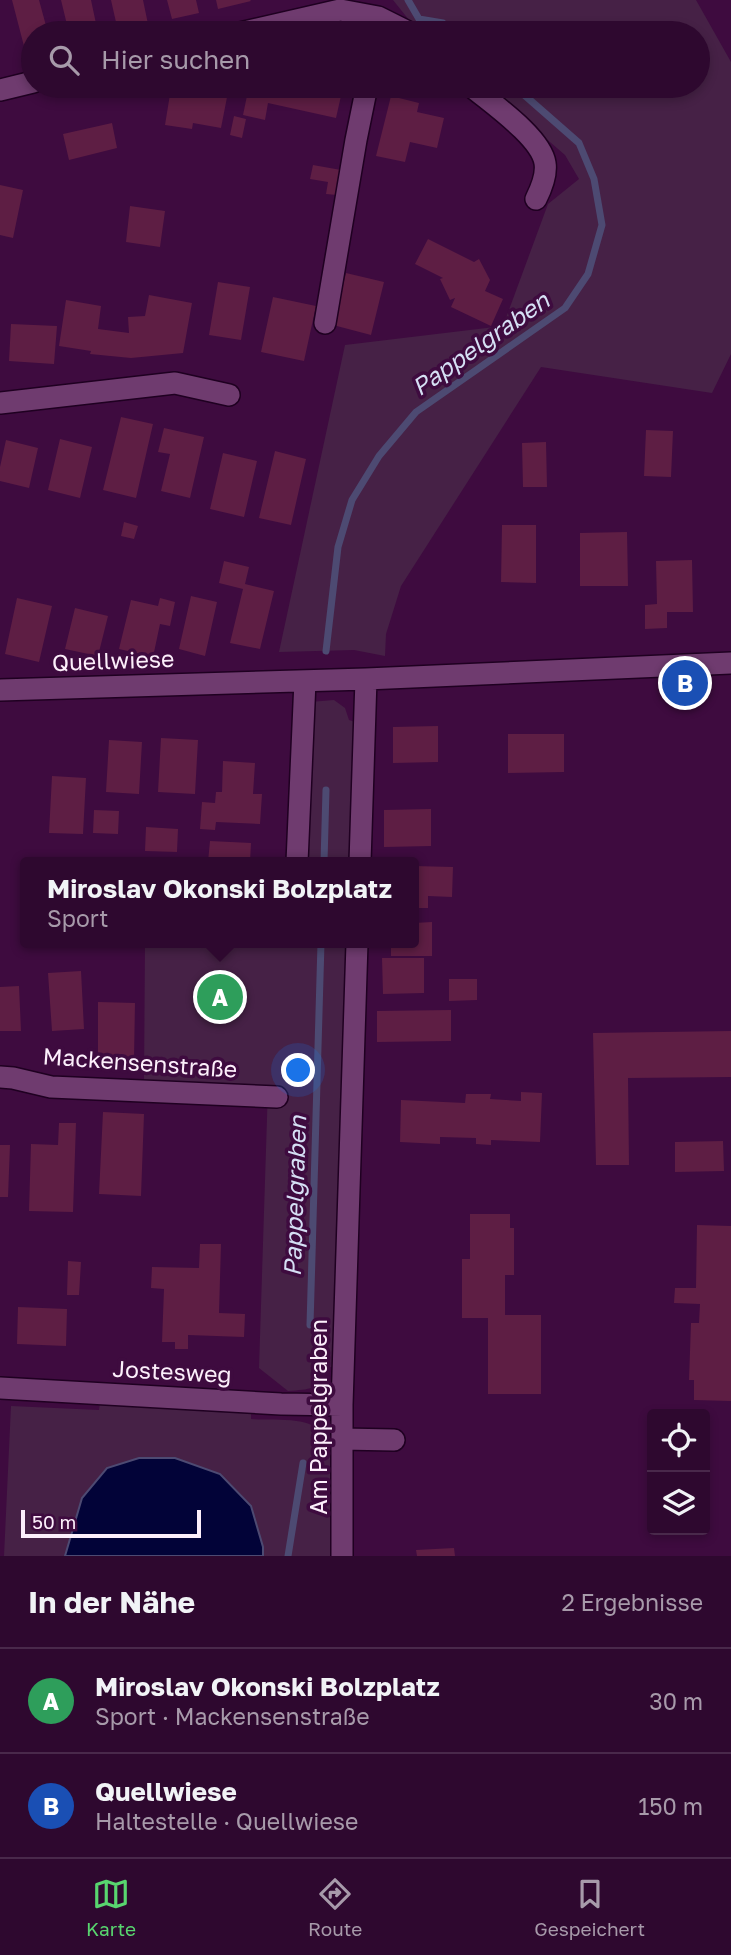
<!DOCTYPE html>
<html lang="de">
<head>
<meta charset="utf-8">
<style>
  body { margin:0; font-family:"Golos Text",sans-serif; background:#361137; color:#f1f3f6 }
  .controls { position:absolute; right:21px; bottom:21px; display:grid; overflow:hidden; border-radius:7px; box-shadow:0 4px 10px #0003 }
  .controls button { width:63px; height:63px; display:grid; place-items:center; padding:0; border:0; border-bottom:2px solid #49294b; background:#2e082f; color:#f1f3f6; font:35px sans-serif }
  .scale { position:absolute; left:21px; bottom:18px; width:180px; box-sizing:border-box; padding-left:7px; border:4px solid #fceffb; border-top:0; font-size:19px; line-height:24px; white-space:nowrap; color:#fceffb; -webkit-text-stroke:5px #3e0b3f; paint-order:stroke }
  .you { position:absolute; left:299px; top:1071px; width:24px; height:24px; margin:-18px; border:5px solid #fff; border-radius:50%; background:#1a73e8; box-shadow:0 0 0 10px #1a73e833 }
  .badge { display:grid; place-items:center; width:46px; height:46px; border-radius:50%; background:#58d56f; color:#fff; font-size:23px; font-weight:700 }
  .pin { position:absolute; translate:-50% -50%; border:4px solid #fff; box-shadow:0 2px 7px #0006 }
  .popup { position:absolute; left:20px; top:857px; width:399px; height:91px; box-sizing:border-box; display:grid; place-content:center; border-radius:7px; background:#2e082f; filter:drop-shadow(0 2px 5px #0005); font-size:23px; white-space:nowrap; color:#a79aaa }
  .popup b { font-size:26px; color:#f1f3f6 }
  .popup::after { content:''; position:absolute; left:50%; top:100%; margin-left:-14px; border:14px solid transparent; border-top-color:#2e082f }
  .list { margin:0; padding:0; list-style:none }
  h2 { display:flex; justify-content:space-between; align-items:center; height:91px; margin:0; padding:0 28px; font-size:30px }
  h2 small { font-size:23px; font-weight:400; color:#a79aaa }
  .list li { display:grid; grid-template-columns:46px 1fr auto; gap:21px; align-items:center; box-sizing:border-box; height:105px; padding:0 28px; border-top:2px solid #49294b }
  .list b { display:block; font-size:26px; white-space:nowrap }
  .list p { margin:0; font-size:23px; white-space:nowrap; color:#a79aaa }
  .list em { font-size:23px; font-style:normal; color:#a79aaa }
  .icon { flex:none; width:38px; height:38px; fill:none; stroke:currentColor; stroke-width:2; stroke-linecap:round; stroke-linejoin:round }
  .map { position:relative; flex:none; width:731px; height:1556px; overflow:hidden }
  .search { position:absolute; background:#2e082f; box-shadow:0 4px 10px #0003; left:21px; right:21px; top:21px; height:77px; display:flex; align-items:center; gap:18px; box-sizing:border-box; padding:0 24px; border-radius:38px; color:#a79aaa; font-size:26px }
  .sheet { height:301px; background:#2e082f }
  nav { display:flex; justify-content:space-around; align-items:center; box-sizing:border-box; height:98px; border-top:2px solid #49294b; background:#2e082f; font-size:19px; color:#a79aaa }
  nav a { display:grid; justify-items:center; gap:4px }
  nav .on { color:#58d56f }
  .map>svg:first-child { display:block }
</style>
</head>
<body>
<div class="map">
<svg width="731" height="1556" viewBox="0 0 731 1556">
  <rect width="100%" height="100%" fill="#3e0b3f"/>
  <!-- green -->
  <path fill="#462146" d="M393,0h303l35,62v292l-19,39 -171,-26 -140,219 -15,48 -1,22 -31,-6 -75,2 66,-307 158,-19 45,-122 31,-25 -14,-24 -80,-69h213v-53h-273l-16,-13z
    M334,700l11,8 4,12 6,2 -4,140h-46l5,-160z
    M145,943h203l-14,424h-7c-8,24 -17,22 -39,24l-29,-23 9,-281 -124,-7z
    M100,1403l151,9v7c23,2 68,-5 75,22l8,3 -3,112h-68v-9l-88,-89h-36l-32,10 -25,30 -17,58h-61l7,-150 88,4z"/>
  <!-- water -->
  <path fill="#020338" stroke="#4d4a72" stroke-width="2" d="M139,1458h36l45,16 31,32 12,41v9h-198l17,-58 25,-30z"/>
  <g fill="none" stroke-linecap="round" stroke-linejoin="round">
    <!-- stream -->
    <path stroke="#4d4a72" stroke-width="7" d="M408,0l11,19 24,4 11,10
      M326,651l12,-104 14,-47 27,-44 37,-44 149,-104 23,-34 14,-49 -8,-46 -15,-36 -65,-57
      M324,862l2,-72
      M310,1325l11,-382
      M288,1556l15,-93"/>
  </g>
  <!-- building -->
  <path fill="#5e1e44" d="M12,0h27l9,33h-15v15l-8,2z
    M61,0h30l7,33h-29z
    M111,0h32l5,24 -30,7z
    M167,0h29l3,13 -27,6z
    M216,0h34l1,1 -33,8z
    M199,86l30,1 -8,41 -28,-5 -1,6 -27,-4 6,-37 27,4z
    M249,86h90l4,1 -7,31 -68,-15 -3,17 -22,-5z
    M391,96l28,7 -2,9 27,6 -7,30 -27,-6 -5,20 -29,-6z
    M234,116l12,3 -4,19 -12,-3z
    M112,123l5,25 -48,12 -6,-26z
    M313,165l28,5 -4,25 -11,-1 2,-12 -18,-3z
    M0,185l23,5 -10,48 -13,-3z
    M130,206l35,5 -5,36 -34,-5z
    M428,239l46,23 5,-3 11,21 -5,11 18,8 -12,27 -40,-19 4,-9 -5,2 -10,-21 3,-1 -28,-14z
    M346,273l38,9 -13,53 -38,-10z
    M218,282l32,5 -9,53 -32,-5z
    M149,295l43,8 -9,50 -52,5 -41,-4 1,-3 -32,-5 7,-46 35,6 -3,23 31,4 -1,-16 17,-1z
    M273,297l43,9 -12,55 -43,-9z
    M11,324l46,2 -3,38 -45,-3z
    M121,417l32,7 -17,74 -33,-8z
    M164,428l40,9 -14,61 -29,-7 9,-37 -12,-2z
    M646,430l27,1 -2,46 -27,-1z
    M60,439l32,8 -12,51 -32,-8z
    M6,440l32,8 -9,40 -29,-7v-14z
    M546,442l1,45h-24l-1,-44z
    M275,451l31,8 -15,66 -32,-7z
    M223,453l34,8 -13,56 -34,-8z
    M124,522l14,4 -4,13 -13,-3z
    M502,525h34v58l-35,-1z
    M627,532l1,54h-48v-53z
    M692,560l1,52h-26v16l-22,1v-24l12,-1 -1,-43z
    M224,561l25,6 -4,17 29,7 -14,58 -30,-6 13,-54 -24,-6z
    M191,596l26,6 -12,54 -26,-7z
    M17,598l35,8 -13,56 -34,-8z
    M160,598l15,4 -5,24 -10,-2 -7,33 -34,-8 12,-49 27,6z
    M75,608l33,8 -10,40 -33,-7z
    M438,726v36l-45,1v-36z
    M508,734h56v38l-56,1z
    M161,738l37,2 -3,54 -37,-2z
    M109,740l33,2 -3,52 -33,-2z
    M223,761l32,2 -2,31h9l-2,30 -44,-2 -1,8 -15,-1 2,-27 13,1 1,-11h6z
    M52,776l34,2 -3,56 -34,-1z
    M431,809v37l-47,1v-37z
    M94,810l25,1 -1,23 -25,-1z
    M146,827l32,2 -1,23 -32,-1z
    M210,841l41,2 -1,19h-42z
    M414,866l39,1 -1,30 -24,-1v12h-14z
    M432,922v34h-41v-13h23v-20z
    M382,958h42v35l-41,1z
    M81,971l3,58 -32,2 -4,-58z
    M449,979h28v21l-28,1z
    M19,986l2,45h-21v-44z
    M98,1002l37,1 -1,56h-36z
    M451,1010v31l-74,1v-31z
    M731,1031v46l-103,1 1,87h-33l-3,-132z
    M521,1092l21,1 -2,49 -49,-2v5l-15,-1v-6l-36,-1v7l-40,-2 1,-42 64,3 1,-9h25l-1,5 31,2z
    M103,1112l41,2 -3,82 -42,-2z
    M59,1123h17l-3,89 -44,-1 2,-67 27,1z
    M723,1141l1,30 -49,1v-30z
    M0,1145h10l-2,52h-8z
    M470,1214h40v14h4v47h-9v40h36v79h-53v-76h-26v-59h8z
    M697,1225l34,1v175l-37,-1v-20h-5l2,-57h8l1,-19 -26,-1 1,-15h21z
    M200,1244h21l-2,69 26,1 -1,23 -56,-2v14h-13v-7h-13l2,-53 -13,-1 1,-21 47,1z
    M68,1261l13,1 -2,33h-12z
    M18,1307l49,2 -1,37 -49,-2z
    M454,1548l1,8h-38l-1,-6z"/>
  <g fill="none" stroke-linecap="round" stroke-linejoin="round">
    <defs>
      <path id="minor" d="M240,33l100,-23 38,7 32,16
        M471,86c20,17 70,51 74,77 2,12 -4,26 -9,36
        M0,90l33,-8
        M325,323l31,-183 11,-54
        M0,403l175,-20 54,12
        M0,690l366,-11 365,-16
        M297,862l8,-181
        M360,862l6,-183
        M0,1077l13,1 38,9 226,10
        M0,1388l281,16 61,1
        M342,1439l52,1
        M342,1556v-151l15,-462"/>
    </defs>
    <!-- minor casing -->
    <use href="#minor" stroke="#1f0021" stroke-width="24"/>
    <!-- minor -->
    <use href="#minor" stroke="#6f3b6f" stroke-width="21"/>
  </g>
  <g text-anchor="middle" dominant-baseline="central" stroke-width="7" stroke-linejoin="round" paint-order="stroke">
    <!-- street labels -->
    <g font-size="23" fill="#fceffb" stroke="#3e0b3f">
      <text transform="translate(113 660) rotate(-2)">Quellwiese</text>
      <text transform="translate(140 1062) rotate(4)">Mackensenstraße</text>
      <text transform="translate(172 1371) rotate(3)">Jostesweg</text>
      <text transform="translate(318 1417) rotate(-90)">Am Pappelgraben</text>
    </g>
    <!-- water labels -->
    <g font-size="24" font-style="italic" fill="#d5dff4" stroke="#3e0b3f">
      <text transform="translate(480 343) rotate(-35)">Pappelgraben</text>
      <text transform="translate(294 1196) rotate(-88)">Pappelgraben</text>
    </g>
  </g>
</svg>
<div class="controls">
<button><svg class="icon" aria-label="locate" viewBox="0 0 24 24"><circle cx="12" cy="12" r="6"/><path d="M12 2v4M12 18v4M2 12h4M18 12h4"/></svg></button>
<button><svg class="icon" aria-label="layers" viewBox="0 0 24 24"><path d="M12 4l9 5-9 5-9-5zM3 14l9 5 9-5"/></svg></button>
</div>
<div class="scale">50 m</div>
<div class="you"></div>
<div class="pin badge" style="left:220px;top:997px;background:#2e9e5b">A</div>
<div class="popup"><b>Miroslav Okonski Bolzplatz</b>Sport</div>
<div class="pin badge" style="left:685px;top:683px;background:#1a4fb4">B</div>
<div class="search"><svg class="icon" aria-label="search" viewBox="0 0 24 24"><circle cx="10" cy="10" r="6"/><path d="M15 15l6 6"/></svg>Hier suchen</div>
</div>
<section class="sheet">
<h2>In der Nähe<small>2 Ergebnisse</small></h2>
<ul class="list">
<li><span class="badge" style="background:#2e9e5b">A</span><div><b>Miroslav Okonski Bolzplatz</b><p>Sport · Mackensenstraße</p></div><em>30 m</em></li>
<li><span class="badge" style="background:#1a4fb4">B</span><div><b>Quellwiese</b><p>Haltestelle · Quellwiese</p></div><em>150 m</em></li>
</ul>
</section>
<nav>
<a class="on"><svg class="icon" aria-label="map" viewBox="0 0 24 24"><path d="M3 6l6-2 6 2 6-2v14l-6 2-6-2-6 2zM9 4v14M15 6v14"/></svg>Karte</a>
<a><svg class="icon" aria-label="directions" viewBox="0 0 24 24"><path d="M12 3l9 9-9 9-9-9zM9 14v-3h6M13 9l2 2-2 2"/></svg>Route</a>
<a><svg class="icon" aria-label="saved" viewBox="0 0 24 24"><path d="M7 4h10v16l-5-4-5 4z"/></svg>Gespeichert</a>
</nav>
</body>
</html>
